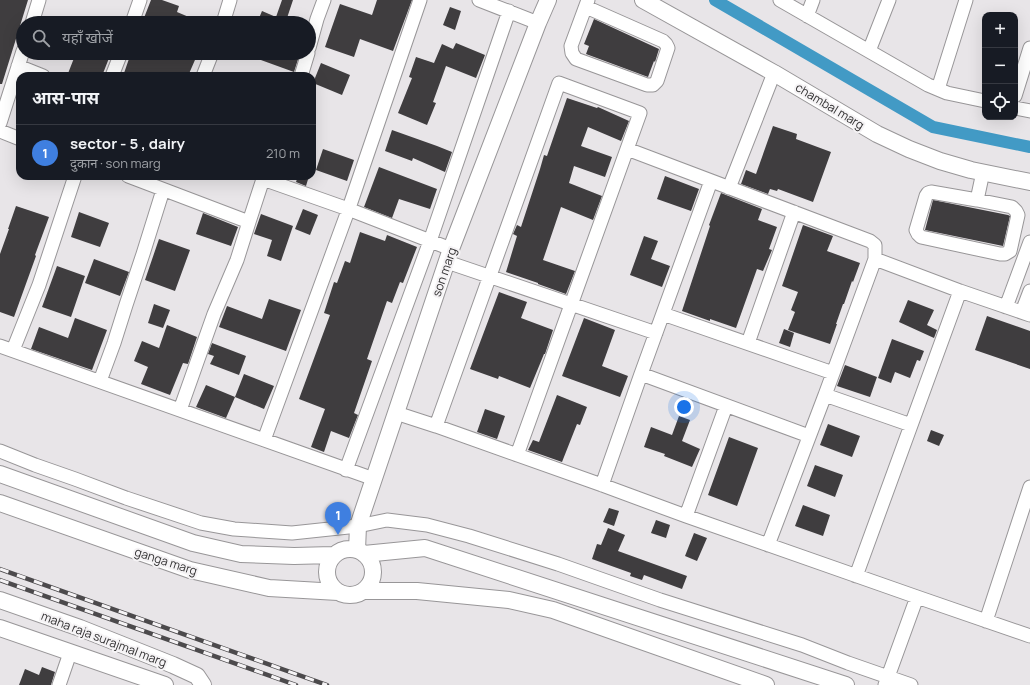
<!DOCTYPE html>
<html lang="hi">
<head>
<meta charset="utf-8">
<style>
  body { margin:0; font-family:Manrope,"Noto Sans Devanagari",sans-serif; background:#20242c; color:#f1f3f6 }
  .controls { position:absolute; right:12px; top:12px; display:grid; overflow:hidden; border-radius:8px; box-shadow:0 4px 16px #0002 }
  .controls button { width:36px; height:36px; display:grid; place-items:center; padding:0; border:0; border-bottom:1px solid #363941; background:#171b24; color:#f1f3f6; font:20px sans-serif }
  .you { position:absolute; left:684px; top:407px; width:14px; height:14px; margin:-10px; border:3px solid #fff; border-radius:50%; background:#1a73e8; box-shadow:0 0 0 6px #1a73e833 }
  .badge { display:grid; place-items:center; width:26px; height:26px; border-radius:50%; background:#b45309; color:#fff; font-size:13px; font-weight:700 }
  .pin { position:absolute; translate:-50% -33px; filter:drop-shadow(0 1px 2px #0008) }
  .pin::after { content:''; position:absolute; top:21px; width:14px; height:12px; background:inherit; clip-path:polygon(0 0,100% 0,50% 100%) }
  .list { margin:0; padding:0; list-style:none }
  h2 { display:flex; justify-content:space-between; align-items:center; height:52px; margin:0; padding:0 16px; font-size:17px }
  h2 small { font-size:13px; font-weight:400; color:#9ea1a6 }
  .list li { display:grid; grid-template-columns:26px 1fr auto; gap:12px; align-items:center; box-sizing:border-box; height:56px; padding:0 16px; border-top:1px solid #363941 }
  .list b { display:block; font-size:15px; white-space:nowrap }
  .list p { margin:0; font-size:13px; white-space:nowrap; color:#9ea1a6 }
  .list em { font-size:13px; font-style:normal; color:#9ea1a6 }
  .icon { flex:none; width:22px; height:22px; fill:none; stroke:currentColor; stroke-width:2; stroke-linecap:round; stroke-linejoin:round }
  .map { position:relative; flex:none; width:1030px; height:685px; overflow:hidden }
  .search { position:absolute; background:#171b24; box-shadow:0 4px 16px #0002; left:16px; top:16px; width:300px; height:44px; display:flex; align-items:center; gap:10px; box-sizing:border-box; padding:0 14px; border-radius:22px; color:#9ea1a6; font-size:15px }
  .panel { position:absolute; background:#171b24; box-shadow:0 4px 16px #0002; left:16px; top:72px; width:300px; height:108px; border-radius:12px }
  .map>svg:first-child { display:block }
</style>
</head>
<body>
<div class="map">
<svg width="1030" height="685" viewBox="0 0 1030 685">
  <rect width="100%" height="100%" fill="#e8e5e8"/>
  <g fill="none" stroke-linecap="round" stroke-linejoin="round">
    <!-- canal -->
    <path stroke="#429ac5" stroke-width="12" d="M715,0l218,127 97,20"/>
  </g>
  <!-- building -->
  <path fill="#3f3d3f" d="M0,0h28l-26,84h-2z
    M151,0h11l17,6 -2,6 26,11h-61z
    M282,0h11l-7,21 4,2h-33l5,-12 14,6z
    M377,0h35l-19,51 -33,-12 -6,18 -29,-10 15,-43 32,11z
    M450,7l11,4 -6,19 -12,-5z
    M594,19l65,30 -4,13 -1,-1 -6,16 -62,-23 3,-8 -5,-2z
    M456,43l29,12 -9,23 -30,-12 -13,36 3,1 -9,22 -29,-12 14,-35 -3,-1 7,-20 18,6 8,-19 11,5z
    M76,53h35l-9,23h-35z
    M131,53h67l-10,23h-65z
    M245,53h55l-6,19 -50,-18z
    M321,63l29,12 -8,20 -29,-12z
    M567,98l30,10 1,-1 31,14 -8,20 -33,-14 -7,19 31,11 -7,20 -31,-11 -5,17 33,13 -9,24 -32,-13 -18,53 32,11 -9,23 -28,-10v-1l-32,-11 11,-36 -4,-2 4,-9 4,2 19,-58 4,-14 3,1z
    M773,126l24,8 -1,5 35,13 -18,50 -35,-13 -1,2 -7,-2 -2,5 -27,-10 5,-14 10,4z
    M392,130l45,16 15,6 -7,20 -32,-14 -1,3 -27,-10z
    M323,149l31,11 -7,21 -31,-11z
    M379,167l58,22 -7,20 -31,-10 -7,19 -28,-11z
    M298,176h11l-3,10 -10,-4z
    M665,176l34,13 -8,22 -34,-12z
    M721,193l41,16 -4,11 19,7 -8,22 3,1 -9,21 -6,-2 -21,59 -26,-9v2l-28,-10 28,-85 -1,-1z
    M933,200l75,15 2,1 -7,30 -78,-16z
    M16,206l33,11 -14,38 1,1 -22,61 -14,-5v-58l9,-25h-1z
    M303,209l15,6 -8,20 -15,-6z
    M79,212l30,11 -9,24 -29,-10z
    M203,213l35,14 -7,19 -35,-12z
    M261,214l32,12 -12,35 -14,-5 5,-16 -18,-6z
    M803,225l30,11 -6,15 33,12 -7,19 -1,-1 -8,23h-1l-7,20h1l-7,20 -42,-14 7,-18 -4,-2 7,-18 -16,-6z
    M360,232l25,9 2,-6 30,12 -14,36 -3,-1 -8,21 -5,-2 -20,58 5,2 -18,52 4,2 -9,23 -18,-7 -7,21 -13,-5 14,-38 -26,-10 31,-84 -6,-2 10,-31 3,1 8,-22 5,2z
    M644,236l14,5 -7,18 19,7 -8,21 -32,-12z
    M159,239l31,11 -15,41 -30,-11z
    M94,259l35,13 -9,24 -35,-13z
    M57,266l28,10 -14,41 -29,-10z
    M499,292l28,10 -6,16 32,12 -8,24h-1l-14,34 -31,-12 -1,3 -28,-10z
    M269,299l32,11 -15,41 -67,-24 8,-21 35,13z
    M908,300l26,10 -7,15 10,5 -3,8 -35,-16z
    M154,304l16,6 -7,18 -15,-5z
    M987,316l43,15v38l-55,-19z
    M75,318l32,12 -15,40 -61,-21 8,-22 29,11z
    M584,318l31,12 -13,36 26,10 -8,21 -58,-21z
    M167,325l30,12 -9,27 -5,-1 -13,32 -29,-11 7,-17 -14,-6 8,-20 17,7z
    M784,329l10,4 -4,14 -11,-4z
    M892,339l32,12 -4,10 -3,-1 -7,18 -15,-6 -4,11 -13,-5z
    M212,343l34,13 -7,19 -29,-11 4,-8 -6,-2z
    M845,365l32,12 -7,20 -33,-11z
    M244,374l30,12 -10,23 -29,-12z
    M206,385l29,12 -9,21 -30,-11z
    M557,395l30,12 -7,18 -3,-1 -15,38 -34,-12 5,-10 6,2z
    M485,409l20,7 -8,23 -20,-7z
    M679,416l11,4 -8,21 18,8 -8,18 -28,-11 1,-2 -21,-7 7,-20 21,8z
    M828,424l32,12 -8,21 -32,-12z
    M931,430l13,5 -5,11 -12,-5z
    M729,437l29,11 -21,58 -29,-11z
    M815,465l28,10 -8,22 -28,-11z
    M803,505l27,10 -7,21 -28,-10z
    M609,508l10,3 -5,15 -11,-4z
    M656,520l14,5 -4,13 -15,-5z
    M608,528l17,7 -7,16 69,25 -5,13 -38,-14 -2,5 -12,-4 1,-3 -39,-14 5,-15 4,1z
    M694,533l13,5 -10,23 -12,-5z
    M42,667l13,5 -4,13h-32l6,-16 14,6z"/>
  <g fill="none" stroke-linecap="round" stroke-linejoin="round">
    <defs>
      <path id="minor" d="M479,0l59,23
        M780,0l148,85 19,8 38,8
        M586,7l77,34 3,3 2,4 -11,33 -4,4h-6l-71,-26 -4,-6 -1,-7 17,-46
        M807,16l6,-16
        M32,23l7,-23
        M132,23l8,-23
        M223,23l7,-23
        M309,48l8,-29 7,-19
        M869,51l20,-51
        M18,66l25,10
        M112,76l9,-23
        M203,76l9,-23
        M301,76l7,-23
        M938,89l28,-89
        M1015,96l15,-48
        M1015,108l15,3
        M0,123l23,-72
        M0,131l20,8
        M627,149l243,92 5,4v14l85,32 70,24
        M128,176l121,46 15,-46
        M263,179l85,30 103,40
        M711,181l-70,193 168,62
        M729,188l45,-115
        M977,200l35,7 4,4 2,4 -8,36 -5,3h-5l-79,-17 -3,-3 -2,-4 10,-34 2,-3 3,-1 46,8 6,-28
        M875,259l-50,136 86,30
        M447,262l209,71
        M1006,307l24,-65
        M1022,312l8,-21
        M663,314l170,59
        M748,343l46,-131
        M0,346l374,133
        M13,350l26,-65 36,-109
        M100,381l14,-38 12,-38 17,-51 20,-64
        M180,410l34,-96 23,-54 12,-38
        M396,413l40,13
        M264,440l85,-232 71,-208
        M0,451l35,14 40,14 51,19 75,25 33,6 58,4 66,-7 29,-6 40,5 42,11 89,28 102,36 142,45 46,18 63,22
        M517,455l123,-342 -81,-30 -123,343 166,59 84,31 231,81
        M346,470l84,-229 79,-230
        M602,485l39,-111
        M686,516l40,-110
        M768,545l57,-150
        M856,576l104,-285
        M986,621l44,-134
        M59,685l11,-32
        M885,685l32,-88 113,39"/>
      <path id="tertiary" d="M643,0l131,73 103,61 32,15 31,12 31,9 59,12
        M0,474l193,69 48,11 53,2 39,-1
        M0,503l190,67 79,18 69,4
        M327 572a23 23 0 1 1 46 0a23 23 0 1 1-46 0Z
        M357,550l1,-24 93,-277 87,-226 10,-23
        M364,554l61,-6 421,137
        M363,591h54l92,9 44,10 213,75
        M0,600l80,28 93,37 24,11 6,9
        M0,628l165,57"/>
    </defs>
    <!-- minor casing -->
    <use href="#minor" stroke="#989698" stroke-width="15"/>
    <!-- tertiary casing -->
    <use href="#tertiary" stroke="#989698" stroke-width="18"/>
    <!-- minor -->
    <use href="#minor" stroke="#fff" stroke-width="13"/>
    <!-- tertiary -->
    <use href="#tertiary" stroke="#fff" stroke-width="16"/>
    <defs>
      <path id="rail" d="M0,569l327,116
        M0,580l296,105"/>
    </defs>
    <!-- rail casing -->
    <use href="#rail" stroke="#4c4a4c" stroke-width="4.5"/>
    <!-- rail -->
    <use href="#rail" stroke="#f5f3f5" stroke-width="3" stroke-dasharray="9" stroke-linecap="butt"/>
  </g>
  <g text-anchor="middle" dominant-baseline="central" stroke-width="4" stroke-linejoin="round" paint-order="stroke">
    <!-- street labels -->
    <g font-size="12" fill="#323132" stroke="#f5f3f5">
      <text transform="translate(830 106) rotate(31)">chambal marg</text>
      <text transform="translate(444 272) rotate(-71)">son marg</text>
      <text transform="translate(166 561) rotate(18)">ganga marg</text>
      <text transform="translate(104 639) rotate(21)">maha raja surajmal marg</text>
    </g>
  </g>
</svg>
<div class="controls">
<button>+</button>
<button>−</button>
<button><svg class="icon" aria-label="locate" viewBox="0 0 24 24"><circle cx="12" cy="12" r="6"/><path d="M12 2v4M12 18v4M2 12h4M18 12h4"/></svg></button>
</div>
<div class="you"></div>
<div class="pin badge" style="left:338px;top:535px;background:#3f7fe0">1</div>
<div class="search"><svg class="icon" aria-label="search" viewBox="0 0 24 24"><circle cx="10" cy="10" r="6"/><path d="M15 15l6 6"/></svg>यहाँ खोजें</div>
<section class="panel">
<h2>आस-पास<small></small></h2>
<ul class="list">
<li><span class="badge" style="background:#3f7fe0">1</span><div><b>sector - 5 , dairy</b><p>दुकान · son marg</p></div><em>210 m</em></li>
</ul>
</section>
</div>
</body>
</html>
